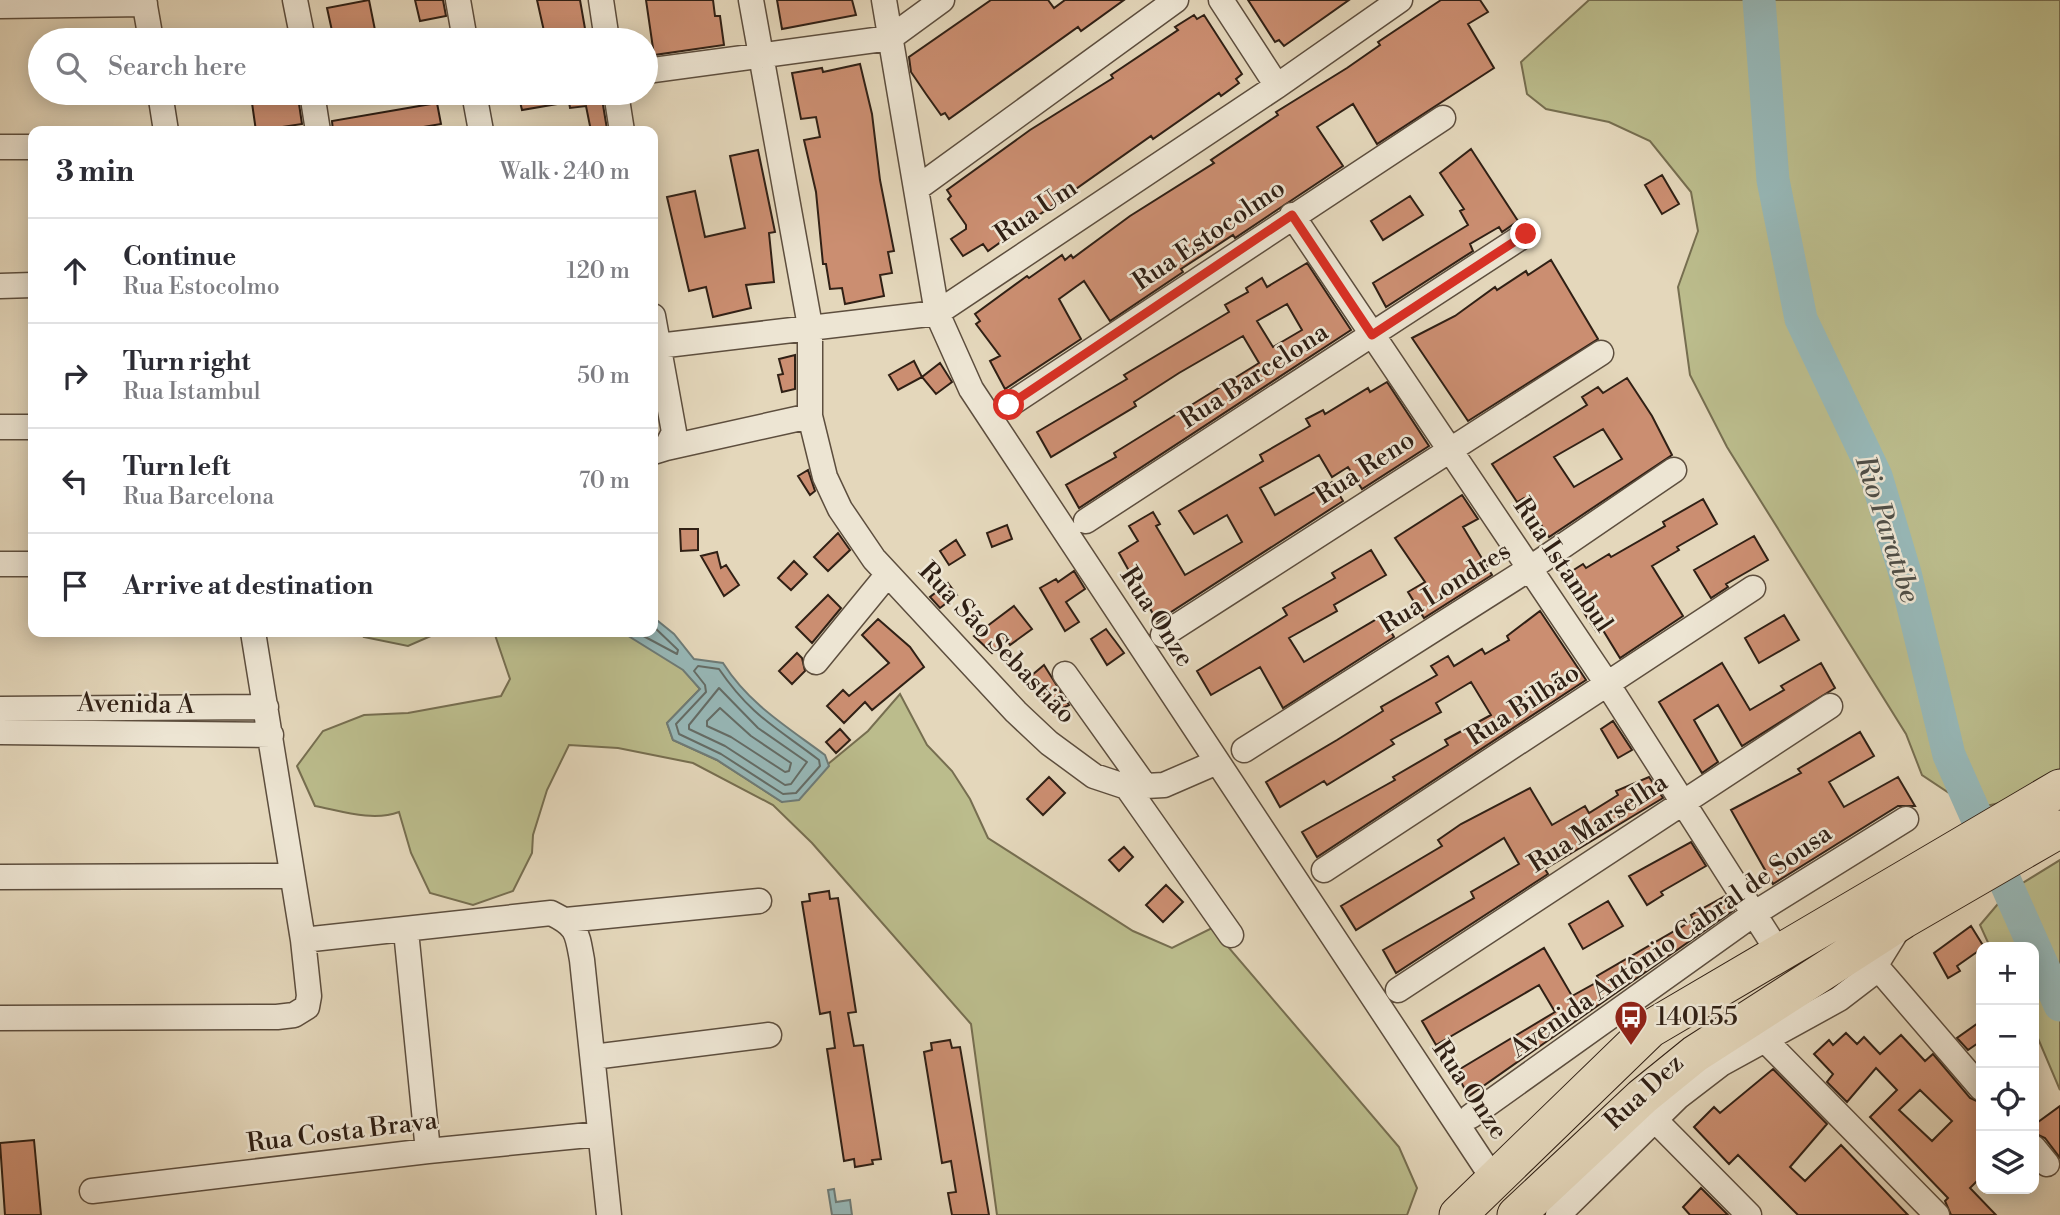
<!DOCTYPE html>
<html lang="en">
<head>
<meta charset="utf-8">
<style>
  body { margin:0; font-family:"Libre Bodoni",serif; background:#f2f2f3; color:#2b2b33 }
  .controls { position:absolute; right:21px; bottom:21px; display:grid; overflow:hidden; border-radius:14px; box-shadow:0 4px 18px #0003 }
  .controls button { width:63px; height:63px; display:grid; place-items:center; padding:0; border:0; border-bottom:2px solid #e1e1e2; background:#fff; color:#2b2b33; font:35px sans-serif }
  .stop { position:absolute; width:21px; height:21px; margin:-16px; border:5px solid #d93025; border-radius:50%; background:#fff }
  .stop.end { background:#d93025; border-color:#fff; box-shadow:0 2px 7px #0008 }
  .list { margin:0; padding:0; list-style:none }
  h2 { display:flex; justify-content:space-between; align-items:center; height:91px; margin:0; padding:0 28px; font-size:30px }
  h2 small { font-size:23px; font-weight:400; color:#7c7c81 }
  .list li { display:grid; grid-template-columns:46px 1fr auto; gap:21px; align-items:center; box-sizing:border-box; height:105px; padding:0 28px; border-top:2px solid #e1e1e2 }
  .list b { display:block; font-size:26px; white-space:nowrap }
  .list p { margin:0; font-size:23px; white-space:nowrap; color:#7c7c81 }
  .list em { font-size:23px; font-style:normal; color:#7c7c81 }
  .icon { flex:none; width:38px; height:38px; fill:none; stroke:currentColor; stroke-width:2; stroke-linecap:round; stroke-linejoin:round }
  .map { position:relative; flex:none; width:2060px; height:1215px; overflow:hidden }
  .search { position:absolute; background:#fff; box-shadow:0 4px 18px #0003; left:28px; top:28px; width:630px; height:77px; display:flex; align-items:center; gap:18px; box-sizing:border-box; padding:0 24px; border-radius:38px; color:#7c7c81; font-size:26px }
  .panel { position:absolute; background:#fff; box-shadow:0 4px 18px #0003; left:28px; top:126px; width:630px; height:511px; border-radius:14px }
  .map>svg:first-child { display:block }
</style>
</head>
<body>
<div class="map">
<svg width="2060" height="1215" viewBox="0 0 2060 1215">
  <rect width="100%" height="100%" fill="#e4d7bb"/>
  <filter id="stains"><feTurbulence type="fractalNoise" baseFrequency=".00286" numOctaves="4"/><feColorMatrix values="0 0 0 0 .2 0 0 0 0 .09 0 0 0 0 .02 0 0 0 .5 -.17"/></filter>
  <radialGradient id="worn" r=".72"><stop offset=".6" stop-color="#630" stop-opacity="0"/><stop offset="1" stop-color="#630" stop-opacity=".3"/></radialGradient>
  <!-- green -->
  <path fill="#bbbc8c" stroke="#766e50" stroke-width="2" d="M1589,0h471v773l-34,24 -53,12 -51,-34 -16,-41 -179,-287 -37,-72 -12,-88 20,-56 -7,-39 -41,-51 -41,-19 -63,-13 -19,-15 -6,-32z
    M366,632h74l-32,14 -44,-9z
    M494,632h159l47,57 -33,34 6,17 44,20 65,42 86,-71 32,-37 27,51 25,26 18,28 18,39 145,93 39,17 40,-20 187,219 18,41 -10,27h-410l-26,-191 -159,-181 -39,-38 -80,-42 -75,-15 -49,-3 -22,45 -14,45 -1,18 -19,38 -40,14 -43,-12 -19,-40 -12,-41c-26,10 -58,-1 -84,-6l-18,-40 26,-35 41,-16 44,-2 93,-17 9,-17z
    M2060,860v230l-26,-61v-82h-44l-10,-22 28,-33z"/>
  <!-- water -->
  <path fill="#97b8b8" stroke="#6e7b77" stroke-width="2" d="M653,617l21,17 20,25 29,4c26,41 63,63 102,92l4,11 -30,34 -17,2 -65,-42 -44,-20 -6,-17 33,-34 -17,-19 -61,-38h31z
    M834,1189l2,13 14,-2 2,15h-20l-4,-25z"/>
  <g fill="none" stroke-linecap="round" stroke-linejoin="round">
    <!-- shore -->
    <path stroke="#646c66" stroke-width="2" d="M636,632l41,22 1,-4 -25,-24
      M698,666l21,3c32,47 57,58 100,91l1,6 -24,27 -13,1 -62,-40 -42,-20 -3,-10 30,-32 -1,-7 -11,-14z
      M719,688l39,40 49,34 -16,22 -6,1 -60,-39 -36,-17v-4z
      M720,708l31,28 40,27 -2,8 -4,1 -54,-35 -24,-11v-5z"/>
    <!-- river -->
    <path stroke="#97b8b8" stroke-width="33" d="M1759,0l14,180 28,139 75,157 29,97 44,182 111,250"/>
  </g>
  <!-- building -->
  <path fill="#cb8e71" stroke="#302015" stroke-width="2" fill-rule="evenodd" d="M369,0l8,40h-43l-7,-32z
    M415,0h28l3,16 -26,5z
    M537,0h43l7,40h-41z
    M646,0h67l2,16h5l4,29 -70,10z
    M777,0h75l4,15 -74,14z
    M991,0h57l6,8 11,-8h59l-43,31 -3,-4 -129,92 -4,-6 -4,2 -15,-21 -15,-22 -2,-15z
    M1248,0h101l-65,46 -5,-6 -4,2z
    M1441,0h39l8,12 -20,12 26,44 -117,76 -24,-40 -36,23 26,39 -108,72 -2,-3 -52,34 2,3 -73,49 -26,-40 -25,18 22,40 -76,50 -15,-28 10,-5 -24,-32 4,-3 -5,-7 52,-38 2,2 33,-23 3,5 6,-5 2,3 57,-42 84,-53 -3,-3 67,-45 -2,-3 71,-44 33,-23 -2,-3z
    M1194,15l3,4 7,-4 38,59 -6,5 3,4 -18,13 -2,-3 -66,46 -2,-3 -163,115 -5,-7 -20,12 -12,-17 15,-10v-4l-18,-26 3,-3 -4,-6 83,-60 83,-52 -2,-3 67,-45 -3,-3z
    M860,64l12,50 8,66 14,71 -6,1 4,21 -12,2 4,21 -39,8 -3,-16 -12,1 -4,-25h-3l-7,-72 -12,-52 16,-3 -4,-20 -15,2 -9,-46 30,-5 1,4z
    M255,93h24l1,7 18,-3 4,27 -46,7 -4,-28h5z
    M518,93h83l6,36 -16,2 -5,-25 -16,2 -1,-6 -47,8z
    M437,103l4,21 -41,7h-67l-1,-10z
    M1471,149l47,72 -16,11 -3,-5 -29,17 3,7 -87,56 -13,-24 95,-58 -8,-14 4,-2 -24,-36z
    M758,150l17,82 -6,1 5,49 -28,3 5,23 -38,9 -7,-30 -17,4 -22,-94 28,-6 10,46 40,-9 -15,-72z
    M1662,175l17,29 -17,10 -17,-29z
    M1410,196l13,19 -40,25 -12,-19z
    M1551,260l47,79 -130,82 -56,-83 43,-22 40,-29 2,3 29,-19 2,4z
    M1307,263l44,67 -272,178 -13,-23 50,-28 -2,-4 145,-90 -16,-27 -64,37 -45,29 2,4 -85,51 -14,-25 90,-53 -3,-4 105,-63 -4,-7 23,-13 -2,-4 16,-10 5,9zM1287,304l15,26 -29,17 -16,-26z
    M795,355v34l-13,3 -4,-17 5,-1 -4,-15z
    M914,361l8,16 -24,13 -9,-15z
    M940,363l12,19 -16,12 -14,-17z
    M1627,378l25,38 20,39 -123,82 -25,-39 -7,4 -25,-38 95,-59 -5,-8 16,-10 5,6zM1603,429l19,30 -48,28 -20,-30z
    M1387,382l42,64 -67,43 -14,-22 -16,10 -13,-22 -59,33 15,27 57,-33 11,19 -186,120 -38,-68 19,-12 -9,-15 24,-14 7,12 -4,2 29,49 57,-33 -15,-27 -33,19 -15,-23 84,-50 -3,-6 50,-29 -4,-7 17,-9 2,4 43,-26 2,4z
    M808,470l7,21 -5,4 -12,-19z
    M1462,495l16,24 -15,8 29,48 -68,43 -16,-26 17,-10 -30,-44z
    M1703,499l14,25 -40,23 2,3 -27,16 31,50 -63,42 -19,-31 -5,4 -35,-53 22,-14 3,4 23,-14 2,3 54,-31 -2,-4z
    M1007,525l5,14 -20,8 -5,-14z
    M680,529h18v21l-17,1z
    M838,533l12,17 -22,21 -14,-14z
    M1754,536l14,24 -42,24 2,3 -17,11 -17,-28z
    M956,540l9,15 -16,10 -9,-14z
    M1371,550l15,25 -52,30 3,6 -48,27 15,24 78,-46 12,21 -111,71 -23,-41 -49,28 -14,-24 90,-56 -4,-7 52,-30 -3,-5z
    M717,552l4,16 5,-3 13,20 -15,11 -23,-40z
    M794,561l13,13 -16,16 -13,-12z
    M1074,571l11,18 -19,13 13,20 -14,9 -25,-43 16,-9 2,3z
    M948,583l9,12 -17,13 -10,-11z
    M828,595l13,13 -29,35 -16,-16z
    M1014,606l18,23 -22,16 -4,-6 -14,14 -18,-17z
    M1540,611l46,69 -269,177 -15,-25 93,-52 -2,-3 55,-32 -3,-5 46,-25 -20,-33 -35,21 5,9 -50,28 3,4 -67,41 -3,-4 -44,26 -14,-25 71,-42 46,-29 -2,-4 56,-32 -6,-9 17,-10 6,10 28,-17 3,5 24,-14 -2,-4z
    M1784,615l15,25 -40,23 -14,-25z
    M878,619l32,28 14,20 -52,43 -7,-8 -21,21 -17,-17 16,-16 6,6 40,-33 -27,-28z
    M1106,629l18,24 -17,12 -16,-26z
    M797,653l5,5 3,13 -13,13 -13,-13z
    M1722,663l28,47 34,-20 -3,-4 40,-23 14,25 -93,58 -24,-41 -24,15 24,42 -16,11 -43,-71z
    M1044,665l25,40 -12,6 -26,-35z
    M1613,721l19,29 -14,8 -17,-29z
    M840,729l10,11 -14,13 -10,-11z
    M1860,732l14,24 -45,26 15,25 54,-30 17,29h-17l-125,78 -42,-74 70,-37 -3,-4z
    M1049,777l16,16 -22,22 -16,-16z
    M1649,777l14,21 -118,71 3,5 -152,99 -13,-23 91,-52 -3,-6 48,-28 -15,-26 -148,92 -15,-24 101,-60 -4,-6 23,-16 69,-36 22,37 33,-19 4,7 29,-18 -2,-4z
    M1691,842l15,24 -45,26 2,3 -16,10 -18,-29z
    M1124,847l9,10 -14,14 -10,-11z
    M1166,885l17,17 -20,20 -17,-17z
    M829,891l1,8 8,-1 18,114 -8,1 6,33 9,-1 18,114 -9,1 1,4 -18,3 -1,-8 -10,2 -17,-112 8,-1 -5,-36 -10,2 -18,-112 8,-1 -1,-7z
    M1725,896l9,14 -265,186 -14,-24 100,-60 -16,-27 -103,60 -14,-24 122,-73 28,48 27,-15 -2,-5 96,-56 -2,-5z
    M1608,901l15,25 -40,23 -14,-25z
    M1971,926l13,21 -27,19 3,5 -12,7 -14,-25z
    M1981,1021v20l-13,9 -11,-12z
    M1846,1033l11,11 7,-7 16,17 21,-19 24,26 8,-7 37,44 11,5v74l-11,11 26,27h-45l-6,-14 3,-3 -78,-81 27,-27 -21,-22 -29,34 -20,-20 6,-8 -19,-20 15,-14 4,5zM1920,1090l32,31 -20,20 -33,-31z
    M950,1040l2,8 8,-1 29,168h-37l-4,-22 8,-1 -5,-31 -9,2 -18,-111 8,-2 -1,-7z
    M1773,1069l54,55 -37,43 15,14 36,-36 67,70h-110l-60,-60 -9,9 -35,-37 20,-20 6,6z
    M2060,1106v52l-15,-20 -11,-5v-8z
    M34,1140l7,75h-36l-5,-72z
    M1701,1188l27,27h-38l-7,-8z"/>
  <g fill="none" stroke-linecap="round" stroke-linejoin="round">
    <defs>
      <path id="minor" d="M144,0l7,40
        M295,0l8,40
        M458,0l7,40
        M601,0l6,40
        M751,0l59,326v90l15,61 15,32 34,50 142,153 33,31 45,33 33,11 37,-2 53,-23
        M884,0l53,313 34,76 523,791
        M1221,0l56,86
        M0,6l145,-2
        M646,71l244,-33 52,-38
        M160,93l6,38
        M312,93l6,38
        M474,93l7,38
        M616,93l6,38
        M0,147h33
        M916,189l260,-189
        M1292,215l316,470 171,268
        M0,286l33,-1
        M653,316l21,116 -8,16 -13,4
        M658,346l279,-33 340,-227 123,-86
        M1009,405l434,-287
        M0,427h33
        M666,448l144,-32
        M1086,521l440,-287
        M0,564h33
        M1163,635l438,-282
        M816,662l72,-88
        M1065,674l80,112
        M0,709l266,-2
        M0,732l271,3
        M1244,750l285,-181 145,-99
        M1127,787l104,148
        M1324,870l429,-282
        M0,877l290,-1
        M566,920l193,-19
        M406,931l22,220
        M303,940l248,-27c27,13 26,20 31,47l27,255
        M1877,967l104,121
        M1398,990l432,-284
        M0,1018l277,-1 17,-2 13,-8 2,-11 -6,-56 -50,-308
        M1766,1041l171,174
        M593,1057l176,-22
        M1471,1116l284,-203 151,-94
        M1655,1120l94,95
        M2034,1148l13,16
        M92,1191l336,-40 171,-17
        M1558,1215l120,-118 43,-33 118,-65 30,-23 31,-50"/>
      <path id="highway" d="M1458,1215l192,-186 410,-241
        M1516,1215l126,-118 53,-43 208,-134 157,-91"/>
    </defs>
    <!-- minor casing -->
    <use href="#minor" stroke="#5d4e3e" stroke-width="27"/>
    <!-- highway casing -->
    <use href="#highway" stroke="#302015" stroke-width="39"/>
    <!-- minor -->
    <use href="#minor" stroke="#ede5d3" stroke-width="24"/>
    <!-- highway -->
    <use href="#highway" stroke="#e4d7bb" stroke-width="37"/>
  </g>
  <g fill="none" stroke-linecap="round" stroke-linejoin="round">
    <!-- route -->
    <path stroke="#d93025" stroke-width="9" d="M1009,405l283,-190 80,120 154,-101"/>
  </g>
  <!-- icons -->
  <defs>
    <symbol id="bus-pin" viewBox="-11 -11 22 30"><path d="M0 17L-7.5 6A9.5 9.5 0 1 1 7.5 6Z" fill="#8f2418" stroke="#ede5d3"/><path d="M-5-6H5V4H4V6H2V4H-2V6H-4V4H-5ZM-3.5-4V0h7V-4ZM-3.5 1.2v1.5H-2V1.2ZM2 1.2v1.5H3.5V1.2Z" fill="#fff"/></symbol>
  </defs>
  <g fill-rule="evenodd">
    <use href="#bus-pin" x="1612" y="998" width="38" height="52"/>
  </g>
  <g text-anchor="middle" dominant-baseline="central" stroke-width="5" stroke-linejoin="round" paint-order="stroke">
    <!-- street labels -->
    <g font-size="26" fill="#302015" stroke="#ede5d3">
      <text transform="translate(1036 211) rotate(-34)">Rua Um</text>
      <text transform="translate(1209 235) rotate(-34)">Rua Estocolmo</text>
      <text transform="translate(1254 376) rotate(-33)">Rua Barcelona</text>
      <text transform="translate(1365 468) rotate(-33)">Rua Reno</text>
      <text transform="translate(1563 565) rotate(56)">Rua Istambul</text>
      <text transform="translate(1445 588) rotate(-32)">Rua Londres</text>
      <text transform="translate(1157 617) rotate(57)">Rua Onze</text>
      <text transform="translate(997 643) rotate(46)">Rua São Sebastião</text>
      <text transform="translate(136 704) rotate(1)">Avenida A</text>
      <text transform="translate(1523 705) rotate(-33)">Rua Bilbão</text>
      <text transform="translate(1598 823) rotate(-33)">Rua Marselha</text>
      <text transform="translate(1671 941) rotate(-35)">Avenida Antônio Cabral de Sousa</text>
      <text transform="translate(1470 1090) rotate(56)">Rua Onze</text>
      <text transform="translate(1644 1092) rotate(-43)">Rua Dez</text>
      <text transform="translate(342 1132) rotate(-7)">Rua Costa Brava</text>
    </g>
    <!-- poi labels -->
    <g font-size="26" fill="#302015" stroke="#ede5d3" text-anchor="start">
      <text x="1656" y="1017">140155</text>
    </g>
    <!-- water labels -->
    <g font-size="28" font-style="italic" fill="#4f4e46" stroke="#ede5d3">
      <text transform="translate(1887 529) rotate(72)">Rio Paratibe</text>
    </g>
  </g>
  <rect width="100%" height="100%" filter="url(#stains)"/>
  <rect width="100%" height="100%" fill="url(#worn)"/>
</svg>
<div class="controls">
<button>+</button>
<button>−</button>
<button><svg class="icon" aria-label="locate" viewBox="0 0 24 24"><circle cx="12" cy="12" r="6"/><path d="M12 2v4M12 18v4M2 12h4M18 12h4"/></svg></button>
<button><svg class="icon" aria-label="layers" viewBox="0 0 24 24"><path d="M12 4l9 5-9 5-9-5zM3 14l9 5 9-5"/></svg></button>
</div>
<div class="stop" style="left:1009px;top:405px"></div>
<div class="stop end" style="left:1526px;top:234px"></div>
<div class="search"><svg class="icon" aria-label="search" viewBox="0 0 24 24"><circle cx="10" cy="10" r="6"/><path d="M15 15l6 6"/></svg>Search here</div>
<section class="panel">
<h2>3 min<small>Walk · 240 m</small></h2>
<ul class="list">
<li><svg class="icon" aria-label="ahead" viewBox="0 0 24 24"><path d="M12 20V5M6 11l6-6 6 6"/></svg><div><b>Continue</b><p>Rua Estocolmo</p></div><em>120 m</em></li>
<li><svg class="icon" aria-label="right" viewBox="0 0 24 24"><path d="M7 20v-9h11M14 6l5 5-5 5"/></svg><div><b>Turn right</b><p>Rua Istambul</p></div><em>50 m</em></li>
<li><svg class="icon" aria-label="left" viewBox="0 0 24 24"><path d="M17 20v-9H6M10 6l-5 5 5 5"/></svg><div><b>Turn left</b><p>Rua Barcelona</p></div><em>70 m</em></li>
<li><svg class="icon" aria-label="arrive" viewBox="0 0 24 24"><path d="M6 21V4h12l-3 4 3 4H6"/></svg><div><b>Arrive at destination</b></div></li>
</ul>
</section>
</div>
</body>
</html>
